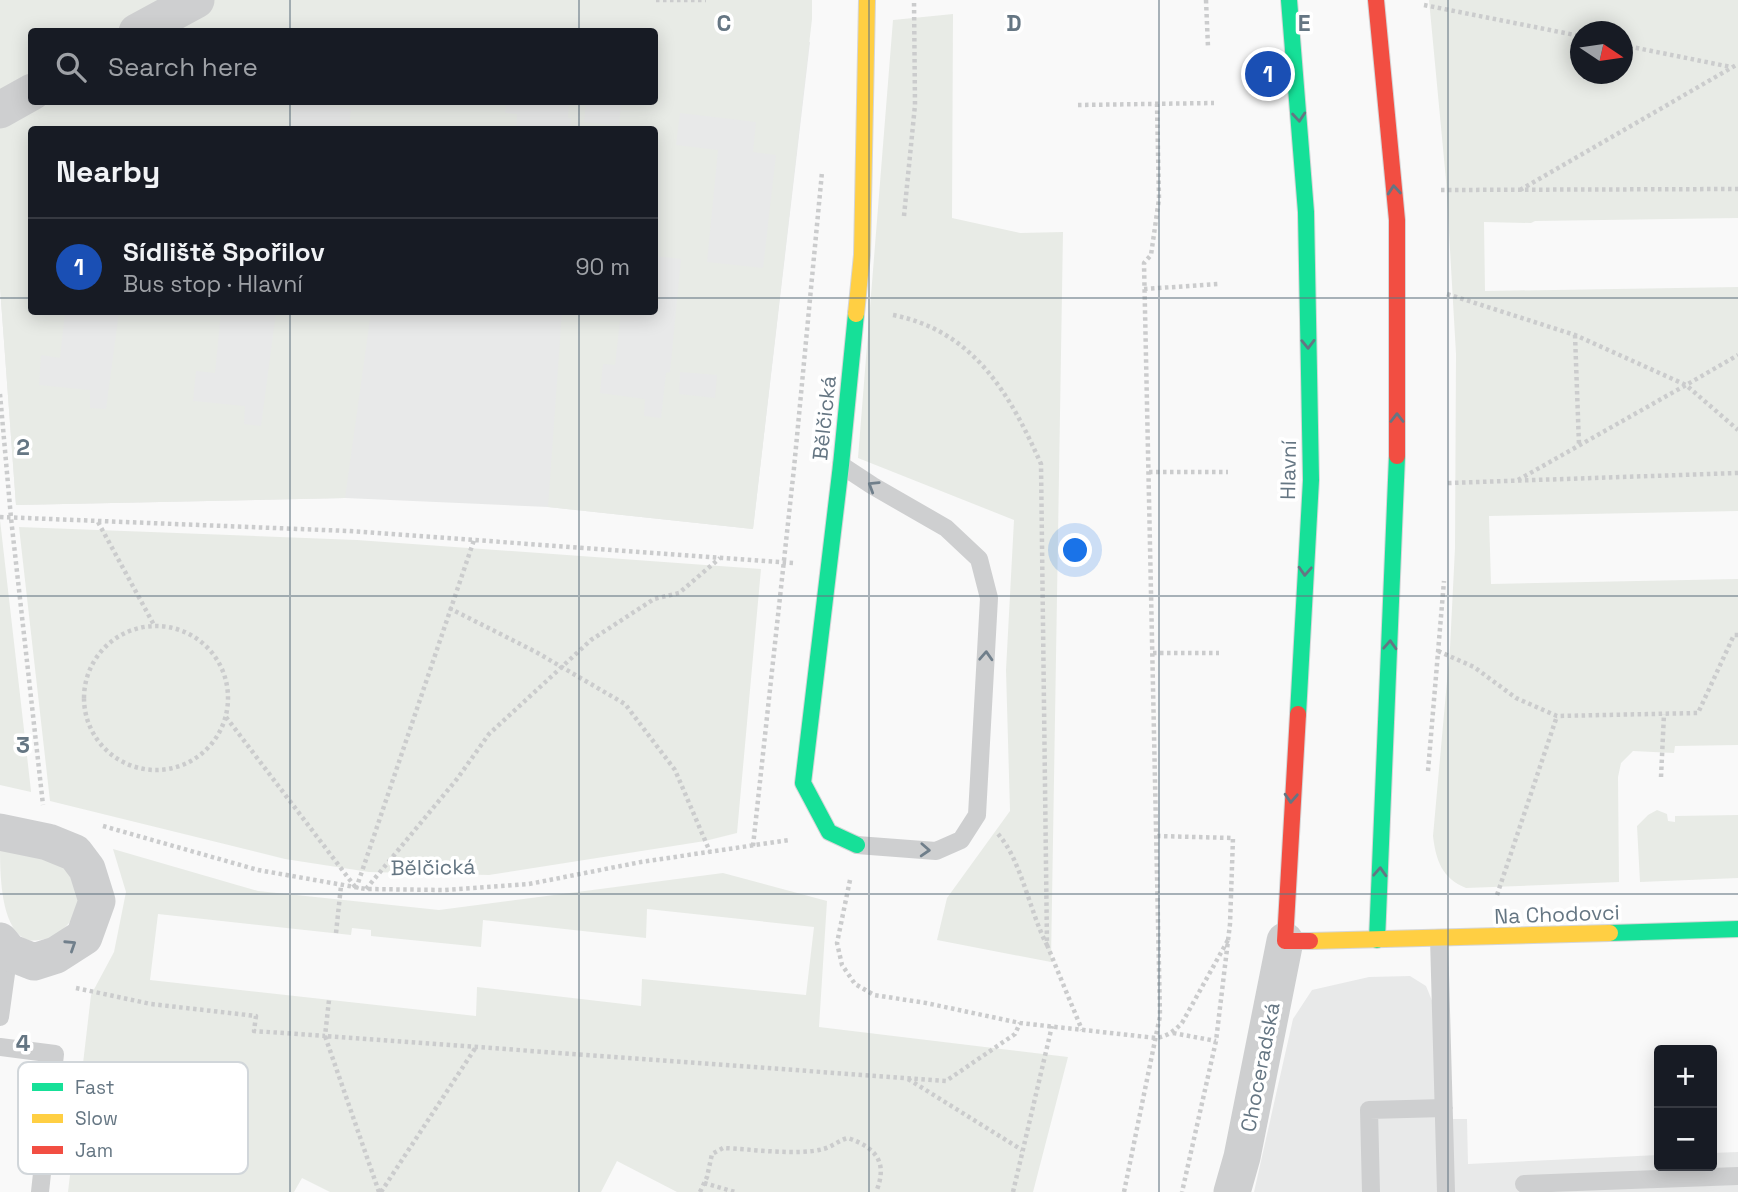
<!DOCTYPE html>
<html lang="en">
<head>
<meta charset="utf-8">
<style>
  body { margin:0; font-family:"Space Grotesk",sans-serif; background:#242831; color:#f1f3f6 }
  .controls { position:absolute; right:21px; bottom:21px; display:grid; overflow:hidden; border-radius:7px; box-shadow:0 4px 18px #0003 }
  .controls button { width:63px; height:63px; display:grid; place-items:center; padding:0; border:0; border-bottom:2px solid #363941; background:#171b24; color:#f1f3f6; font:35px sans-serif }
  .compass { position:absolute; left:1570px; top:21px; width:63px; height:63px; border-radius:50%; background:#171b24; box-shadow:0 4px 18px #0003; rotate:103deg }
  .you { position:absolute; left:1076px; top:551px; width:24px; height:24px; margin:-18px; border:5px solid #fff; border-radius:50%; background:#1a73e8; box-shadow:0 0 0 10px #1a73e833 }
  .badge { display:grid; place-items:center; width:46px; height:46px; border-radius:50%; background:#1a73e8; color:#fff; font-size:23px; font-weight:700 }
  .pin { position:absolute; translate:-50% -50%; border:4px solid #fff; box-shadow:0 2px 7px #0006 }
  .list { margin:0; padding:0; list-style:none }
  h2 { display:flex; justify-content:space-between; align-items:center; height:91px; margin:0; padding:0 28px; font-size:30px }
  h2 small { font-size:23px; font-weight:400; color:#9ea1a6 }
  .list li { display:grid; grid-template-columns:46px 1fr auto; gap:21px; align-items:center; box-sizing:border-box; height:98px; padding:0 28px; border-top:2px solid #363941 }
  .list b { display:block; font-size:26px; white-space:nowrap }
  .list p { margin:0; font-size:23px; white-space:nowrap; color:#9ea1a6 }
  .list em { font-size:23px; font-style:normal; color:#9ea1a6 }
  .icon { flex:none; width:38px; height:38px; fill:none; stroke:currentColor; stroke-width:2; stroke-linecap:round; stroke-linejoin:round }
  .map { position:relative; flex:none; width:1738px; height:1192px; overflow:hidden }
  .search { position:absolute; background:#171b24; box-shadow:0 4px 18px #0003; left:28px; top:28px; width:630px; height:77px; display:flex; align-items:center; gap:18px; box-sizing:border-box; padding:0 24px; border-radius:7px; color:#9ea1a6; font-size:26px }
  .panel { position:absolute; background:#171b24; box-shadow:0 4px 18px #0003; left:28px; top:126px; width:630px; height:189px; border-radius:7px }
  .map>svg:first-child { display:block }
</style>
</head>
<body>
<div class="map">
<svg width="1738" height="1192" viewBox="0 0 1738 1192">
  <rect width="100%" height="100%" fill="#f9f9f9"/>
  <!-- built -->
  <path fill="#e8e9e9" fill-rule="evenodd" d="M403,0l407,42 -57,487 -205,-22 -203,-9 -329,7 -16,-218v-146l74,-39h580v-70zM32,130h622v182h-622z
    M1410,976l16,10 7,17 3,116h31l1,45 191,-9v11h53v-13l26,-1v40h-484l39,-173 19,-29 57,-13z"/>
  <!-- green -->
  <path fill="#e8ebe6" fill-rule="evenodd" d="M0,0h812v19l-59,510 -205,-22 14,-195h59l-6,53 -12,-1 -3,29 45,6 -1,17 17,2 5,-45 4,-1 11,-113 -26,-3 -1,-126 -84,-1 1,-11h-3l1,-16h17l-2,20 35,4 2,-22 -20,-2h53v-70h-622v70h235l26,2 -2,25 -259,1v182h33l-5,46 -19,-3 -2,30 51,5v18l16,1 13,-97h102l-6,61 -19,-2 -3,30 52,5 -1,18 17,2 15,-114h95l-26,186 -329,7 -16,-218zM680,113l76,9 -3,30 23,3 -13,113 -56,-6 11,-112 -42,-5zM680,372l37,3 -2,23 -36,-4z
    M1429,0h309v218l-203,3 -4,2 -47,-1 1,69 253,-4v224l-249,5 2,68 247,-5v166l-63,1 -1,7 -41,-2 -12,12 -3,14 1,105 -153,6c-24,-10 -30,-27 -33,-52l17,-188 5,-100 1,-194 -10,-174zM1580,32h42v42h-42z
    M953,14l-1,204 68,15 43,-1 -12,730 -114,-22 10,-42 63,-87 -4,-141 8,-150 -156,-62 35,-438z
    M328,102h178l-1,11 12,1 -1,15h-167l2,-20 -24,-3z
    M0,520l31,271v1l-31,-7z
    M19,527l338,13 404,29 -24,264 -32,8 -216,34 -120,-3 -84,-13 -235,-58z
    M1657,810l10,4 1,7 7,1v-6l63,-1v63l-98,4 -3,-56 11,-11z
    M0,842l69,22 14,44 -27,29c-8,1 -20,5 -28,3 -28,-10 -28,-67 -28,-98z
    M113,849l145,42 181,19 284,-37 104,28 -8,126 249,30 -35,135h-356l-60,-31 -16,31h-271l-28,-14 -8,14h-226l23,-197 23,-43 12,-60zM647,909l167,18 -8,68 -164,-16 -1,27 -164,-19 -1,29 -326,-36 8,-66 193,21 1,-7 19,2v6l110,11 2,-27 163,18z"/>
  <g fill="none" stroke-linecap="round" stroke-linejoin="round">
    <defs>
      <path id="fast" d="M1289,0l17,212 5,268 -13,234
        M856,314l-15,151 -38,318 26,49 28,13
        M1610,933l128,-4
        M1377,940l20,-484"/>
      <path id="slow" d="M856,314l6,-59 5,-255
        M1310,941l300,-8"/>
      <path id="jam" d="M1376,0l21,220v236
        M1298,714l-13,227h25"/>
    </defs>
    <!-- fast casing -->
    <use href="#fast" stroke="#d5d6d7" stroke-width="18"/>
    <!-- slow casing -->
    <use href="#slow" stroke="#d5d6d7" stroke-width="18"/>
    <!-- jam casing -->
    <use href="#jam" stroke="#d5d6d7" stroke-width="18"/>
    <!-- path -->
    <path stroke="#cbcccd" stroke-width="4.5" stroke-dasharray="3.5 3.5" stroke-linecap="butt" d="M656,0h50
      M1206,0l2,47
      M1424,5l156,31
      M1622,45l109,22
      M1078,105l136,-2
      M1441,190l297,-1
      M1520,190l218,-126
      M904,216l11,-111 -1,-105
      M1144,289l75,-5
      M1447,294l128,41 111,50 52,-30
      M893,315c81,16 117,79 148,149l6,481c-17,-32 -26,-86 -49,-111
      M1575,335l4,110
      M0,394l11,124 32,287
      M1149,472h79
      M1518,480l168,-95 52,45
      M1448,483l290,-10
      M0,517l349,14 444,32
      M98,522l56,103
      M449,608l87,44 89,52 50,66 35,82
      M84 698a72 72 0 1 1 144 0a72 72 0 1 1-144 0Z
      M1438,651l36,16 42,31 41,18 141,-3 36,-78h4
      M1153,653h66
      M226,717l130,171
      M1428,771l16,-190
      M1661,777l3,-63
      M103,826l155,44 108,19 78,1 85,-6 112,-22 148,-22
      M1157,836l76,2 -3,86 -14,117 -34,151
      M753,846l41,-378 28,-296
      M850,880l-13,63 5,22 13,19 19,11 52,8 94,20 136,15c12,-2 18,-7 26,-15l46,-83
      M356,889l118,-349
      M366,889l91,-110 32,-45 102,-94 63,-41 25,-6 41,-35
      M1497,895l60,-179
      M336,933l5,-47
      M1047,945l35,85
      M76,988l75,16 105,12 -2,15 71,5 4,-36
      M1173,1033l43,8
      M908,1079l114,71
      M704,1183l31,9
      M379,1192l-54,-156 621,45 69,-47 5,-11
      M381,1192l95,-145
      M700,1192l7,-15 5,-23 11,-6c27,1 76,8 100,1 9,-2 16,-9 25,-11 29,10 40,25 28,54
      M1013,1192l39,-166
      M1124,1192l36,-176 -16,-753 7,-8 8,-56 -2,-95"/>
    <!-- lane -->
    <path stroke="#cecfd0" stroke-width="18" d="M841,465l32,21 73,42 33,31 10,39 -12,217 -16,25 -25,11 -79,-6
      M1439,938l7,254
      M0,1017l9,-65
      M0,1047l55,7 -15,138
      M1524,1184l214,-8
      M1371,1192l-2,-82 75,-2"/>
    <!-- street -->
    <path stroke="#cecfd0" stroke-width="37" d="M137,32l59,-32
      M0,110l32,-18
      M0,832l48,10 27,11 12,16 10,32 -13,36 -28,18 -22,7 -25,-10 -9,-11
      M1232,1192l10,-35 43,-216"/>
    <!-- fast -->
    <use href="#fast" stroke="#16e098" stroke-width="16"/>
    <!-- slow -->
    <use href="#slow" stroke="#ffcf43" stroke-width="16"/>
    <!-- jam -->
    <use href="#jam" stroke="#f24e42" stroke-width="16"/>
  </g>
  <!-- one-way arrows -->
  <defs><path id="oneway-chevron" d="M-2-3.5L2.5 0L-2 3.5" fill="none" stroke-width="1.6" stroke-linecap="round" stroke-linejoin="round" transform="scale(1.75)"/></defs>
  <g stroke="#657683">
    <use href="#oneway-chevron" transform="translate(1299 117) rotate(85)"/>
    <use href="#oneway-chevron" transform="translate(1394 190) rotate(-95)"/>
    <use href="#oneway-chevron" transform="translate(1308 344) rotate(89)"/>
    <use href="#oneway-chevron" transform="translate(1397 418) rotate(-90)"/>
    <use href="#oneway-chevron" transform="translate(1305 571) rotate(93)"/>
    <use href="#oneway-chevron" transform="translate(1390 645) rotate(-87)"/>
    <use href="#oneway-chevron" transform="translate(1291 798) rotate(93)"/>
    <use href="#oneway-chevron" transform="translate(1380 872) rotate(-87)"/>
  </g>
  <g stroke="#707f8b">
    <use href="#oneway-chevron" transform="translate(873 486) rotate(-148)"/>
    <use href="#oneway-chevron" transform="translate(986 656) rotate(-87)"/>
    <use href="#oneway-chevron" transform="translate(925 850) rotate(3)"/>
    <use href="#oneway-chevron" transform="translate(71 945) rotate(-33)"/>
  </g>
  <!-- grid -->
  <path fill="none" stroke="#657683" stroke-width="2" stroke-opacity="0.55" d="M290,0v32M579,0v32M869,0v1192M1159,0v1192M1448,0v1192M290,102v28M579,102v28M0,298h32M654,298h1084M290,312v880M579,312v880M0,596h1738M0,894h1738"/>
  <g text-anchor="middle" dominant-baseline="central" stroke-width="7" stroke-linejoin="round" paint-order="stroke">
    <!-- street labels -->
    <g font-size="21" fill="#657683" stroke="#fff">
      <text transform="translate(824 418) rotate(-84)">Bělčická</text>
      <text transform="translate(1288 470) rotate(-89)">Hlavní</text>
      <text transform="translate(433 867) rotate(-1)">Bělčická</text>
      <text transform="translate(1557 914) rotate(-2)">Na Chodovci</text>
      <text transform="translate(1260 1067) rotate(-79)">Choceradská</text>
    </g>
  </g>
  <!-- legend -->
  <rect x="18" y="1062" width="230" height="112" rx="10" fill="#fff" stroke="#d1d6da" stroke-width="2"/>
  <rect x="32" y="1083" width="31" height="8" fill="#16e098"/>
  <rect x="32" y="1114" width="31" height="9" fill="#ffcf43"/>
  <rect x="32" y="1146" width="31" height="8" fill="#f24e42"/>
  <g font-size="19" fill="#657683">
    <text x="75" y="1094">Fast</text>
    <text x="75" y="1125">Slow</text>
    <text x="75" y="1157">Jam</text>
  </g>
  <g font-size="23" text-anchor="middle" font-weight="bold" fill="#657683" stroke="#fff" stroke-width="7" stroke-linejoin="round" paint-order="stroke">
    <text x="724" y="31">C</text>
    <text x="1014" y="31">D</text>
    <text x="1304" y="31">E</text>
    <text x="23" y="455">2</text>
    <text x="23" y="753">3</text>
    <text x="23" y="1051">4</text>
  </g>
</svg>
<div class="controls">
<button>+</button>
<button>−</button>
</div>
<svg class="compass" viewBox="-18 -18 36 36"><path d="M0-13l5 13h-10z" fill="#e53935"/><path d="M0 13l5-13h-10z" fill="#9ea1a6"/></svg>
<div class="you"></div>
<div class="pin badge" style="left:1268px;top:74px;background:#1a4fb4">1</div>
<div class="search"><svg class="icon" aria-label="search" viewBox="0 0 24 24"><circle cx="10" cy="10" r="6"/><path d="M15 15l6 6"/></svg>Search here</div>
<section class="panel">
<h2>Nearby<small></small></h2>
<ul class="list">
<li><span class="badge" style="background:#1a4fb4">1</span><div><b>Sídliště Spořilov</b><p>Bus stop · Hlavní</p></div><em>90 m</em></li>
</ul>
</section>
</div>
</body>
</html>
